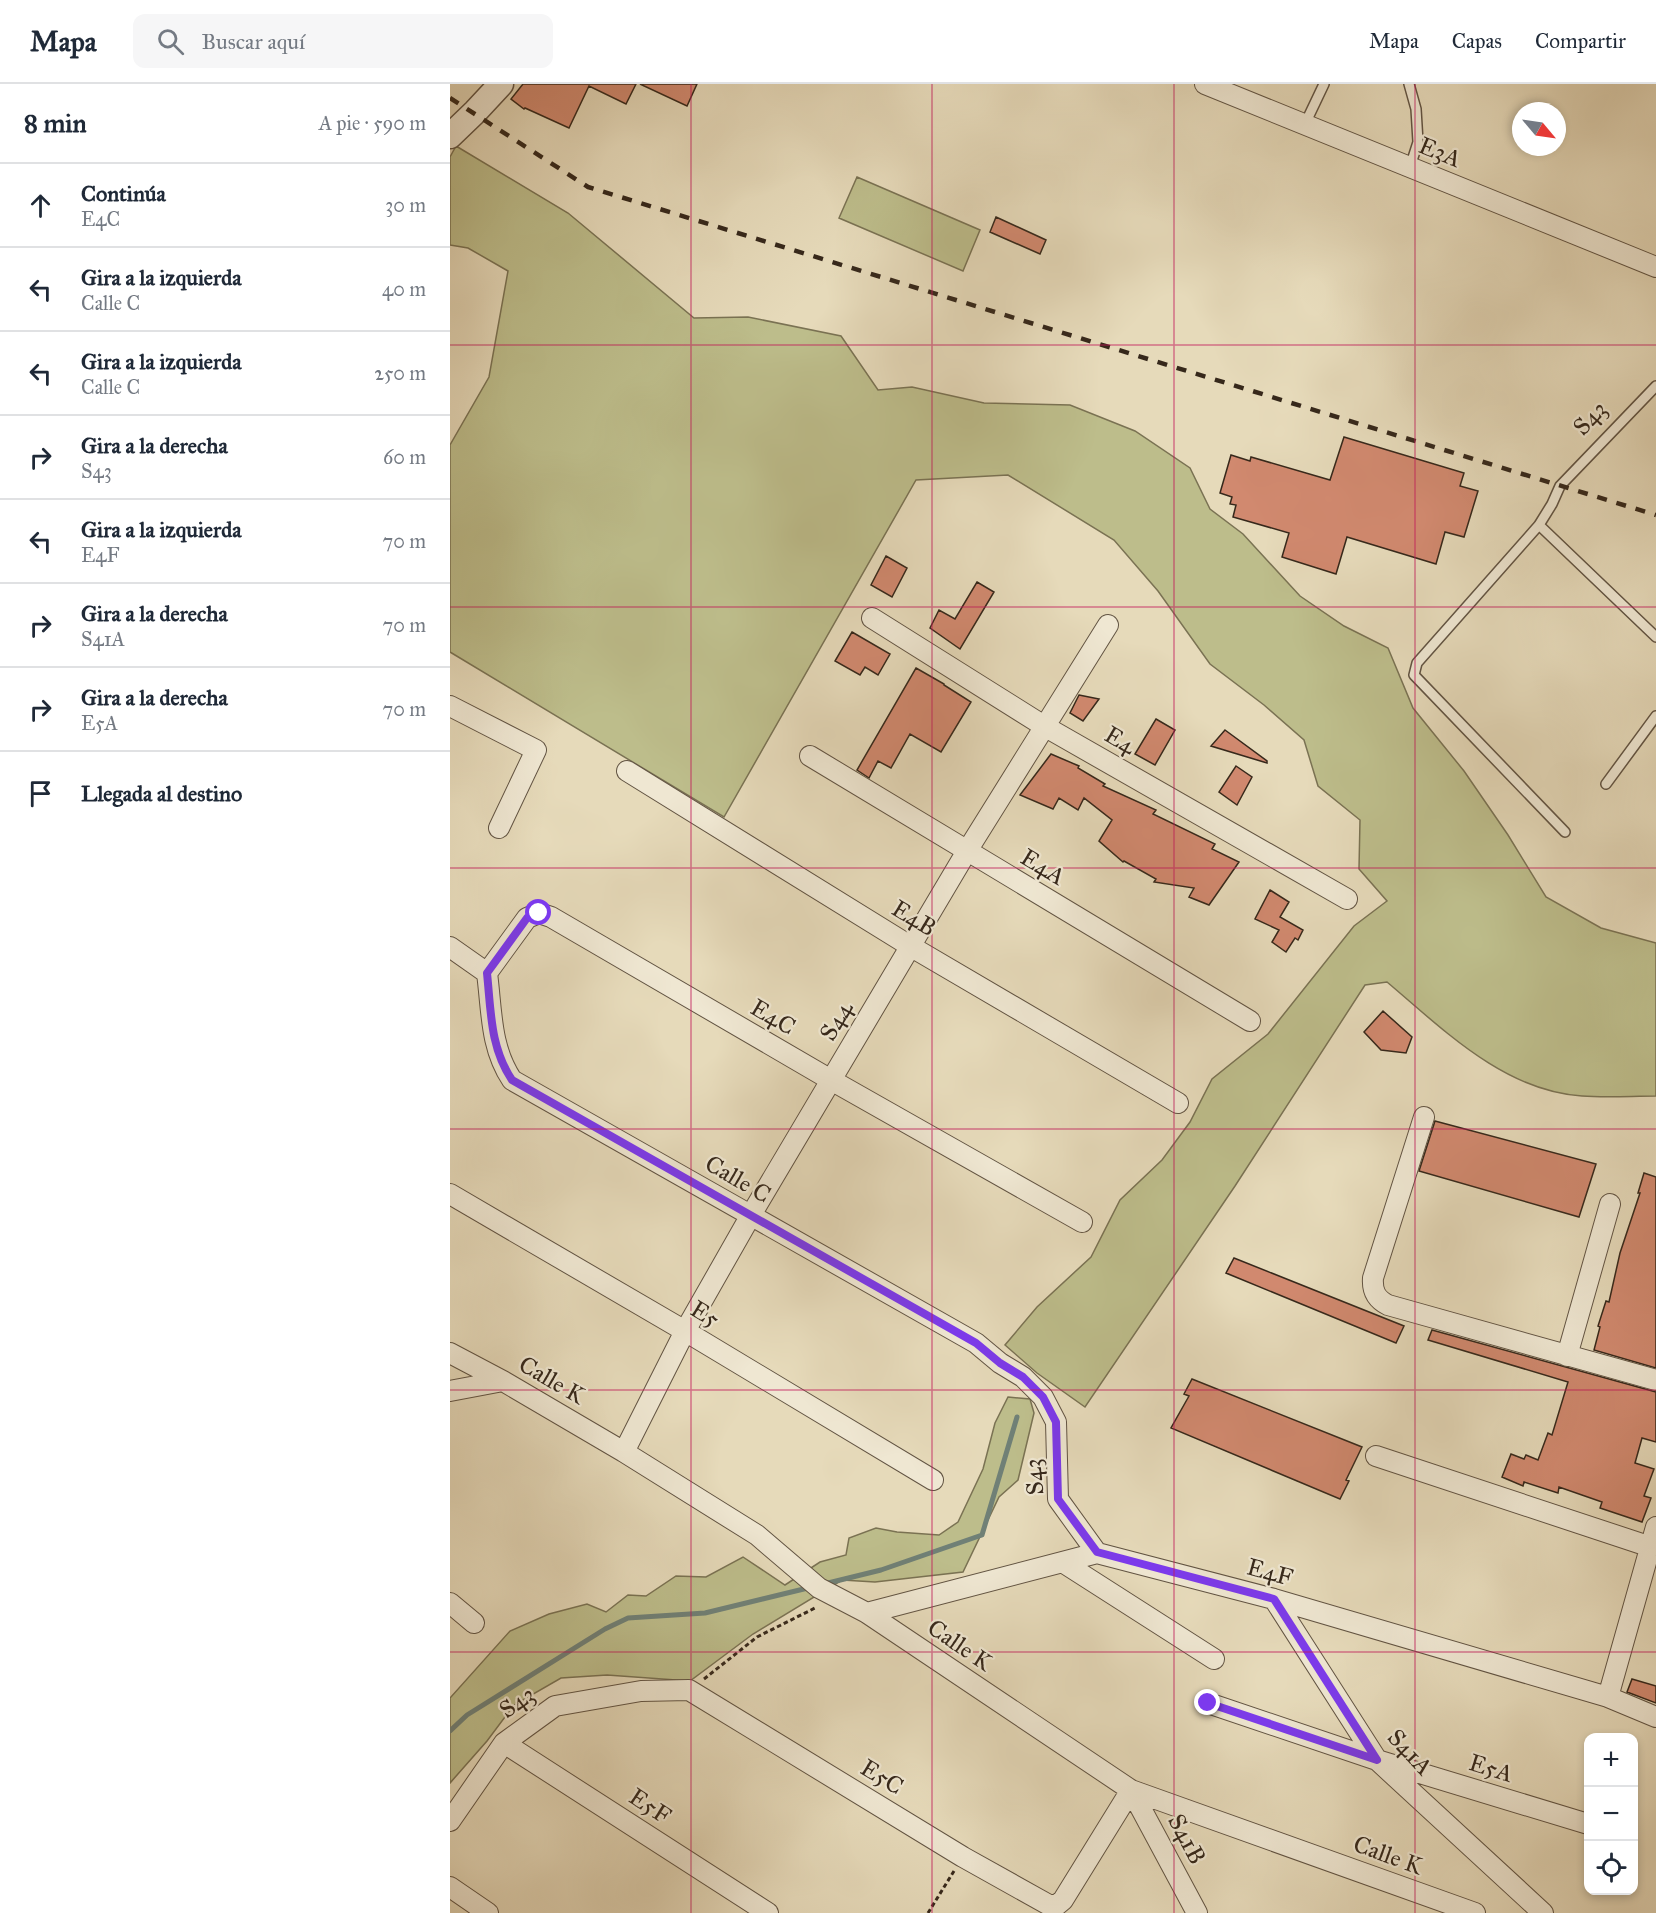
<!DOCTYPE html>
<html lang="es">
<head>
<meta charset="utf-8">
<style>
  body { margin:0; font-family:"IM FELL Great Primer",serif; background:#f6f6f7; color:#1f2937 }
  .controls { position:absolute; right:18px; bottom:18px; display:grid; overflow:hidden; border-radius:12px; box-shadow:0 3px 9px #0003 }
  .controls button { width:54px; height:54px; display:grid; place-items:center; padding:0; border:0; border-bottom:2px solid #e0e1e3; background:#fff; color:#1f2937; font:30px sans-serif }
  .compass { position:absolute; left:1062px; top:18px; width:54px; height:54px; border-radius:50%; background:#fff; box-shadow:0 3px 9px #0003; rotate:119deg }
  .stop { position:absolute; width:18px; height:18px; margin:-14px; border:4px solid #7c3aed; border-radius:50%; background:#fff }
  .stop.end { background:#7c3aed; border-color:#fff; box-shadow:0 2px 6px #0008 }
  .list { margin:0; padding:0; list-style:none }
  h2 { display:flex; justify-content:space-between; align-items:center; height:78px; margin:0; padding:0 24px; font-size:26px }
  h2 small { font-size:20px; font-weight:400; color:#747a83 }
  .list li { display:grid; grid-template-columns:39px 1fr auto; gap:18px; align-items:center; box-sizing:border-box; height:84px; padding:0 24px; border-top:2px solid #e0e1e3 }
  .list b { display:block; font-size:22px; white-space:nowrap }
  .list p { margin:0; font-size:20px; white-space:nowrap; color:#747a83 }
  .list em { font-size:20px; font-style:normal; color:#747a83 }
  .icon { flex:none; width:33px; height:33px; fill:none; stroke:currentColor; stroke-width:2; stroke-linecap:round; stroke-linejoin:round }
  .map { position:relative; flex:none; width:1206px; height:1829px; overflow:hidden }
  header { display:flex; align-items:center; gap:36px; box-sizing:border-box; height:84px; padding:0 30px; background:#fff; border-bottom:2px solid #e0e1e3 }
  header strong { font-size:28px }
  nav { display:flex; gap:33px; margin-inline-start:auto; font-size:21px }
  .search { width:420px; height:54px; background:#f6f6f7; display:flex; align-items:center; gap:15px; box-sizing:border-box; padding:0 21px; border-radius:12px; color:#747a83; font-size:22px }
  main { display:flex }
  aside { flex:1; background:#fff }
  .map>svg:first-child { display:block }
</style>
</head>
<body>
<header>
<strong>Mapa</strong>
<div class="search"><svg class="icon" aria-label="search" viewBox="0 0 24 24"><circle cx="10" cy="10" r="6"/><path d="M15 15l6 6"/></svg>Buscar aquí</div>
<nav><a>Mapa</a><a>Capas</a><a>Compartir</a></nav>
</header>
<main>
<aside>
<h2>8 min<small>A pie · 590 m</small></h2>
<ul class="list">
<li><svg class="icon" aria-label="ahead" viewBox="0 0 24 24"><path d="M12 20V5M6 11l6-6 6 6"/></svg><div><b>Continúa</b><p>E4C</p></div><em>30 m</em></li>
<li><svg class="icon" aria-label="left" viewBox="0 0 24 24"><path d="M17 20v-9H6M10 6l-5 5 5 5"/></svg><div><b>Gira a la izquierda</b><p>Calle C</p></div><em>40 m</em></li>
<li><svg class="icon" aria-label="left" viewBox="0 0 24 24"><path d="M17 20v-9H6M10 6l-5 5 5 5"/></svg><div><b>Gira a la izquierda</b><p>Calle C</p></div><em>250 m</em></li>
<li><svg class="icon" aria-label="right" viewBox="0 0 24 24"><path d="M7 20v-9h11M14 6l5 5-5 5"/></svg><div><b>Gira a la derecha</b><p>S43</p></div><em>60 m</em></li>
<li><svg class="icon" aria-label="left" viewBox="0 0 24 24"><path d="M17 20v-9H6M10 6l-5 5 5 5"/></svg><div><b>Gira a la izquierda</b><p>E4F</p></div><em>70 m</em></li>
<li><svg class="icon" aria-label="right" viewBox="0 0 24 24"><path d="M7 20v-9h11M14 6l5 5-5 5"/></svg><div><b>Gira a la derecha</b><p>S41A</p></div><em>70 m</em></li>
<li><svg class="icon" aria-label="right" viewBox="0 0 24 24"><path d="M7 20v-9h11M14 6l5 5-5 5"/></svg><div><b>Gira a la derecha</b><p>E5A</p></div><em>70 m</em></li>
<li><svg class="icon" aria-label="arrive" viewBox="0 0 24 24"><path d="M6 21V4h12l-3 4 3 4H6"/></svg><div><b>Llegada al destino</b></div></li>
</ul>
</aside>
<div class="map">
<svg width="1206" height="1829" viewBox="0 0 1206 1829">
  <rect width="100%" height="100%" fill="#e6daba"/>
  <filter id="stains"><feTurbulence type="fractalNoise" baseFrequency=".00333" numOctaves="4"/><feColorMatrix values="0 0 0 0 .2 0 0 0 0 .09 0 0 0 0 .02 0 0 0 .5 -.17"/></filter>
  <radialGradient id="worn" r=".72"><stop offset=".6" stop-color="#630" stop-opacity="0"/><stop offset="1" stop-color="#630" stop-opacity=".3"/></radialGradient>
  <!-- green -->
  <path fill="#bdbd8b" stroke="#7a7253" stroke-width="1.5" d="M6,62l112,67 126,105 54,-1 93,19 37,54 34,-3 72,16 86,2 65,26 55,37 20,41 33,25 57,62 44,30 44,22 25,60 51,63 44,64 38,62 55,31 55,15v153c-24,0 -49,2 -74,0 -78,-5 -138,-66 -195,-114l-22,3 -130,201 -150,221 -48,-34 -32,-28 32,-38 54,-50 29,-57 42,-40 28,-38 22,-43 56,-45 86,-108 33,-25 -28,-32 1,-49 -42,-34 -14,-46 -40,-35 -54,-41 -52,-73 -44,-51 -106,-65 -92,5 -192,337 -274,-165v-207l39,-68 19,-106 -40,-23 -18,-3v-88z
    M407,93l123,53 -17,41 -124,-53z
    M558,1313l22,2 4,14 -16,67 -19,17 -36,75 -88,10 -33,-2 -89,54 -63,47 -83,-6 -46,3 -47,27 -27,36 -37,42v-85l60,-67 39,-17 38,-10 19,8 22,-17 18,1 30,-20 30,1 37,-20 42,28 35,-23 26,-7 3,-17 27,-10 21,4 42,3 19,-13 25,-53 12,-46z"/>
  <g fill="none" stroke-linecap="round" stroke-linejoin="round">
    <!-- stream -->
    <path stroke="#708076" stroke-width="5" d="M374,1500l57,-14 101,-35 35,-118
      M0,1647l17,-16 138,-86 23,-11 77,-5 107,-26"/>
  </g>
  <!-- building -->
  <path fill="#d1896f" stroke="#36281b" stroke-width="1.5" d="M73,0h113l-10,20 -37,-18 -20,42 -44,-20 -1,1 -13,-10z
    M190,0h57l-10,22z
    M546,133l50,23 -6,14 -50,-22z
    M894,353l120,36 -4,13 18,5 -14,46 -19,-5 -9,32 -89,-27 -11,37 -54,-17 7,-24 -56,-16 3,-12 -6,-1 2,-7 -12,-4 11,-38 19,6 1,-4 79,23z
    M436,472l21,12 -15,29 -21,-12z
    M527,498l17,10 -34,57 -30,-21 9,-18 16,9z
    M402,548l38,22 -12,21 -13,-8 -5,8 -25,-14z
    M466,584l28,16v1l27,17 -30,50 -31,-18 -19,34 -13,-7 -9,17 -12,-8z
    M629,611l20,4 -16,22 -13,-8z
    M706,635l19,11 -20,35 -20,-11z
    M775,646l42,31v2l-56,-17z
    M601,670l28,12 -1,2 27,16 -2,2 53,24 -3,4 62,30 -3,5 27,13 -30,43 -20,-8 5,-9 -40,-6 2,-3 -32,-18 -1,1 -24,-21 13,-21 -28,-22 -6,12 -19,-12 -6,11 -33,-14z
    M786,682l16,11 -15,28 -18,-13z
    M820,806l19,12 -9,15 23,13 -5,10 -3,-2 -9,14 -14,-10 7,-12 -24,-11z
    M933,927l29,26 -6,16 -25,-3 -17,-18z
    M985,1037l161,43 -17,53 -160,-46z
    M1194,1089l12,4v191l-62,-18 6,-23 -2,-1 8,-25 3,1 11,-49 20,-60h-2z
    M784,1174l170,68 -8,17 -170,-70z
    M982,1246l224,62v50l-14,-4 -7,25 19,6 -10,27 7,2 -9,24 -42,-14 2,-6 -43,-15 -1,6 -34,-11 -1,4 -21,-9 9,-23 13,5 2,-4 12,5 10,-27 4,2 16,-53 -140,-42z
    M742,1295l170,68 -16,33 3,1 -9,18 -169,-71 18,-32 -5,-2z
    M1182,1595l24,7v17l-29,-11z"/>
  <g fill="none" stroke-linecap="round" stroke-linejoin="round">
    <defs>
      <path id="service" d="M959,0l7,25 2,33 -8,25
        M855,40l19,-40
        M1206,302l-96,100 -8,18 -13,21 117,112
        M1089,441l-122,138 -3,12 151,157
        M1156,700l50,-68"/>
      <path id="minor" d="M755,0l451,183
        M422,534l172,108 303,173
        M0,622l86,44 -37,78
        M360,672l440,265
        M177,687l283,175 268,157
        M0,863l37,26c5,38 3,74 25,107l464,263 24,20 23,14 20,20 13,25 2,77 39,54
        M37,889l40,-55 12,-5 12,4 280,163 251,142
        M974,1033l-51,161c-1,13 3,21 15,27l268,75
        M0,1110l235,137 248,149
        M0,1269l53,28 121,71 133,83 62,53 48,25 264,177 344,123
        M1117,1272l43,-152
        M0,1307l53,-10
        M174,1368l61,-121 66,-116 216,-364 141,-226
        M926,1372l275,91
        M614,1479l150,96
        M824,1515l103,161 166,153
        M0,1519l24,20
        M417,1529l230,-60 177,46 334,98 48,20
        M1158,1613l48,-170
        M758,1619l169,57 211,64
        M54,1659l264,170
        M681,1706l66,123
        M0,1737l54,-78 51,-37 86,-15 48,-1 274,167 86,48h8l6,-5 68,-110
        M0,1803l38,26"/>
      <path id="tertiary" d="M0,52l25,-24 26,-28"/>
    </defs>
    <!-- service casing -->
    <use href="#service" stroke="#625443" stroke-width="12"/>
    <!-- minor casing -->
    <use href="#minor" stroke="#625443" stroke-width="22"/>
    <!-- tertiary casing -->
    <use href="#tertiary" stroke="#625443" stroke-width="27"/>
    <!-- path -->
    <path stroke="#36281b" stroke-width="3" stroke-dasharray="4.5 3" stroke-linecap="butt" d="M254,1595l53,-42 60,-30
      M478,1829l26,-42"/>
    <!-- service -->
    <use href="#service" stroke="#efe7d2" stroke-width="9"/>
    <!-- minor -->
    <use href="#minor" stroke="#efe7d2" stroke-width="20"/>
    <!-- tertiary -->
    <use href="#tertiary" stroke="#efe7d2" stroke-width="24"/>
    <!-- rail -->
    <path stroke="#36281b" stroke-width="4.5" stroke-dasharray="10 10" stroke-linecap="butt" d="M0,14l138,89 1068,328"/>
  </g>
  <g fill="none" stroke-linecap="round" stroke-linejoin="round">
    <!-- route -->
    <path stroke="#7c3aed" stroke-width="8" d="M89,829l-12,5 -40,55c4,38 3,74 25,107l464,263 24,20 23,14 20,20 13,25 2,77 39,53 177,47 103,161 -169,-57"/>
  </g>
  <!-- grid -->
  <path fill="none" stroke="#c2185b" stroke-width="1.5" stroke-opacity="0.55" d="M241,0v1829M482,0v1829M724,0v1829M965,0v1829M0,261h1206M0,523h1206M0,784h1206M0,1045h1206M0,1306h1206M0,1568h1206"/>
  <g text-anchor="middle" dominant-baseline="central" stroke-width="4.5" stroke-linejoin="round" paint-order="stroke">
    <!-- street labels -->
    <g font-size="24" fill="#36281b" stroke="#efe7d2">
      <text transform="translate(990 68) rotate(22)">E3A</text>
      <text transform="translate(1140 334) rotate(-46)">S43</text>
      <text transform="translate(670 656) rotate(30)">E4</text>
      <text transform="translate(593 783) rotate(31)">E4A</text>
      <text transform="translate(464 834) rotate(31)">E4B</text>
      <text transform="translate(323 933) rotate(30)">E4C</text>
      <text transform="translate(386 937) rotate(-59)">S44</text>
      <text transform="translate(288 1095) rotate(30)">Calle C</text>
      <text transform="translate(255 1230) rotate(31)">E5</text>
      <text transform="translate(102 1296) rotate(30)">Calle K</text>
      <text transform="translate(584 1393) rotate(-95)">S43</text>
      <text transform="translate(820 1488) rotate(15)">E4F</text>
      <text transform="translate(510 1561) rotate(34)">Calle K</text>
      <text transform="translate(67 1618) rotate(-35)">S43</text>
      <text transform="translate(960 1668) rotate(47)">S41A</text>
      <text transform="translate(1041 1684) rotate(17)">E5A</text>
      <text transform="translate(432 1693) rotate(31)">E5C</text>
      <text transform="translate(200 1722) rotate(33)">E5F</text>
      <text transform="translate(737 1755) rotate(62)">S41B</text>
      <text transform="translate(938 1771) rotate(20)">Calle K</text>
    </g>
  </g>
  <rect width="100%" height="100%" filter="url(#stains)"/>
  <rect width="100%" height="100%" fill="url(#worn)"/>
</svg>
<div class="controls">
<button>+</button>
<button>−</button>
<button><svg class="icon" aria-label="locate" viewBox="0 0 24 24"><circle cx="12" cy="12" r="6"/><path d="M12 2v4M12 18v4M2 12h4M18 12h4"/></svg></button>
</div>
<svg class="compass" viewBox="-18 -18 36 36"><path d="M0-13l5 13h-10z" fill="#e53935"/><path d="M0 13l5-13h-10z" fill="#747a83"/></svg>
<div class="stop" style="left:89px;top:829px"></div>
<div class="stop end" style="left:758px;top:1619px"></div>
</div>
</main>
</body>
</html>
